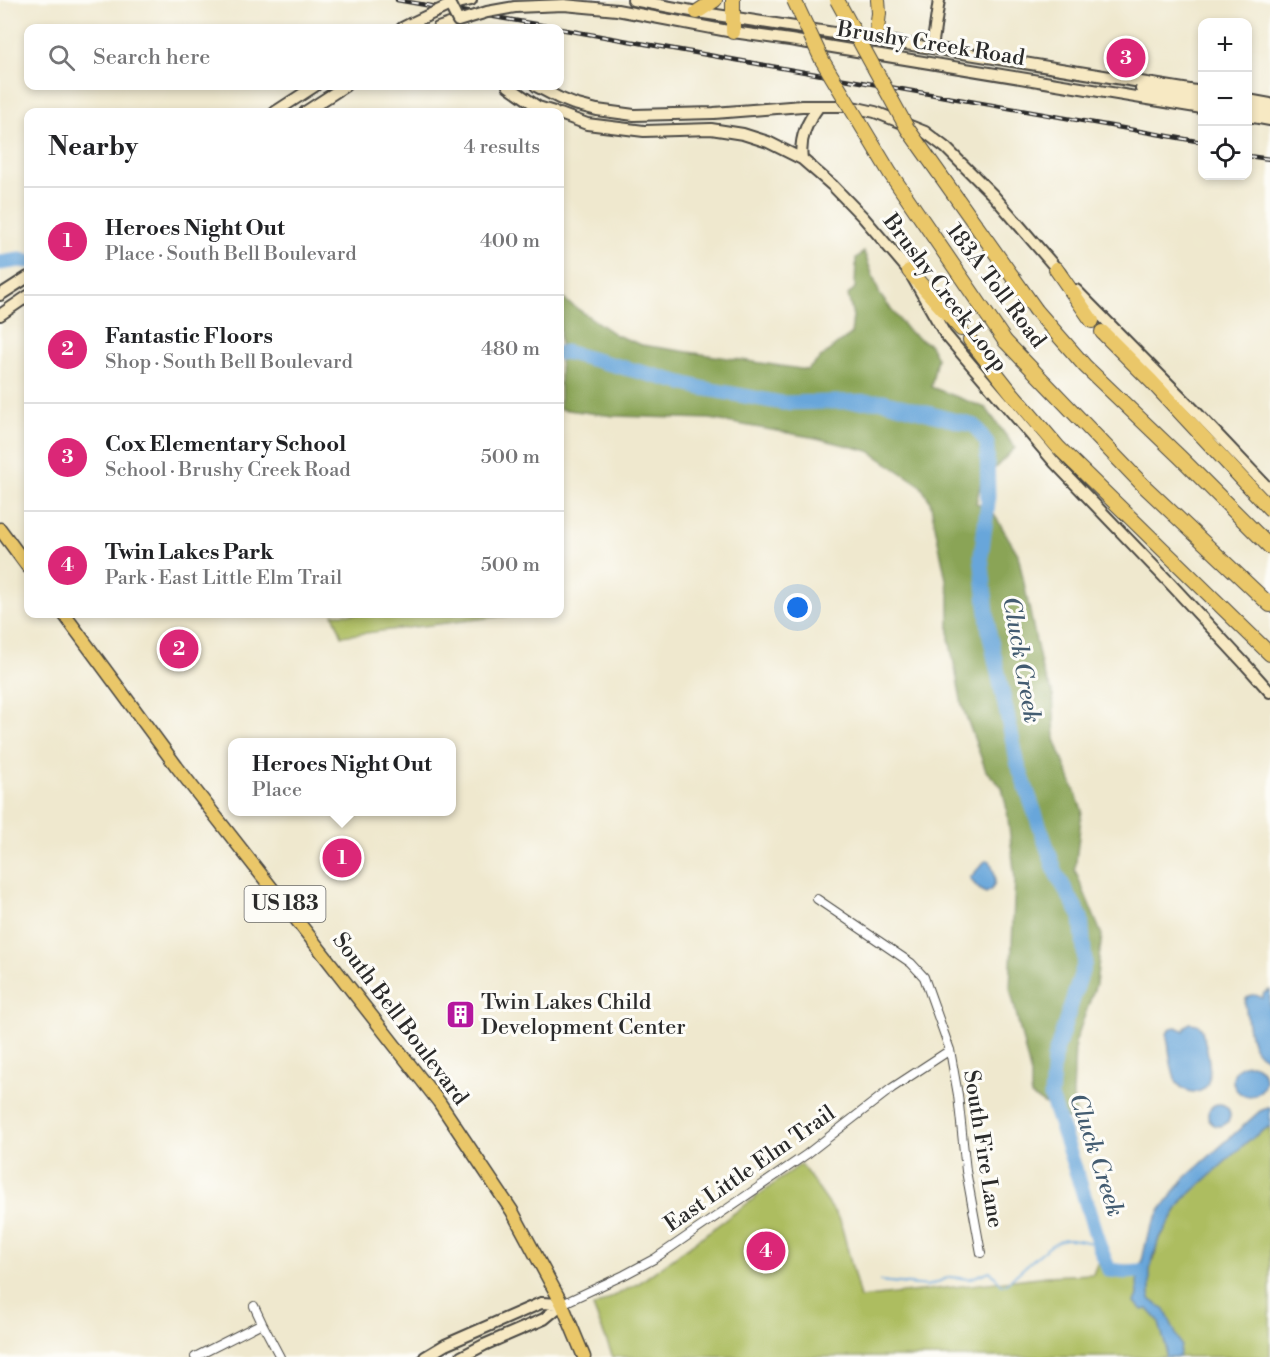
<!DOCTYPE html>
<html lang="en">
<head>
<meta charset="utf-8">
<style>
  body { margin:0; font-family:"Libre Bodoni",serif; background:#f6f6f6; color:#202124 }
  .controls { position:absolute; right:18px; top:18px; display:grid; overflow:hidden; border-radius:12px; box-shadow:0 3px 9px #0003 }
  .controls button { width:54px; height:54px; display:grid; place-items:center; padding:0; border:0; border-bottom:2px solid #e0e0e0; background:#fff; color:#202124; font:30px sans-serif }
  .you { position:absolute; left:798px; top:608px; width:21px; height:21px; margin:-15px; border:4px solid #fff; border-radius:50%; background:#1a73e8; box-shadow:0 0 0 9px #1a73e833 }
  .badge { display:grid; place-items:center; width:39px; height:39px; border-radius:50%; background:#db2777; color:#fff; font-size:20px; font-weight:700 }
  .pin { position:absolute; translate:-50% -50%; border:3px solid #fff; box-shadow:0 2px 6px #0006 }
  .popup { position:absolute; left:228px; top:738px; width:228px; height:78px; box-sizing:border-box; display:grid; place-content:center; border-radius:12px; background:#fff; filter:drop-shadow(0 2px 4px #0005); font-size:20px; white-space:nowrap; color:#757577 }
  .popup b { font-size:22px; color:#202124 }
  .popup::after { content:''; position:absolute; left:50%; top:100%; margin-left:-12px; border:12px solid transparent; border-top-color:#fff }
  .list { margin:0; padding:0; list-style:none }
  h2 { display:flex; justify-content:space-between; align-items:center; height:78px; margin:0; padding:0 24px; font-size:26px }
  h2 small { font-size:20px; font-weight:400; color:#757577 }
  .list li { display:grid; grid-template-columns:39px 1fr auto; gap:18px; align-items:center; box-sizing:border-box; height:108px; padding:0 24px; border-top:2px solid #e0e0e0 }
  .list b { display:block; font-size:22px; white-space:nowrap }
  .list p { margin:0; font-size:20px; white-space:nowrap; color:#757577 }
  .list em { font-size:20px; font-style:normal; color:#757577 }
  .icon { flex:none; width:33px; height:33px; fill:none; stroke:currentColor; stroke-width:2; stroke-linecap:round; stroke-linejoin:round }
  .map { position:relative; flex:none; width:1270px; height:1357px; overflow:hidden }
  .search { position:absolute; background:#fff; box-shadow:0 3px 9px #0003; left:24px; top:24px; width:540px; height:66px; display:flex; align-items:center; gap:15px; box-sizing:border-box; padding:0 21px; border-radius:12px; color:#757577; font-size:22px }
  .panel { position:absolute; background:#fff; box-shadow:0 3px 9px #0003; left:24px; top:108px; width:540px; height:510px; border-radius:12px }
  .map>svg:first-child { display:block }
</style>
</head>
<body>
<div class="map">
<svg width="1270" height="1357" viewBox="0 0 1270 1357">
  <rect width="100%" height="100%" fill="#fdfcf7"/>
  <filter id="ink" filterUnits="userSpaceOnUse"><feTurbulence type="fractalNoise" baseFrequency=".0167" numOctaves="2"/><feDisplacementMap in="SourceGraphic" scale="12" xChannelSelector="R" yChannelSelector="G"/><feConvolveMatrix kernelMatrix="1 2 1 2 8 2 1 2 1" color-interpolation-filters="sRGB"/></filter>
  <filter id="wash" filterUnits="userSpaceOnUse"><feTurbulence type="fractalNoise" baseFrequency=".008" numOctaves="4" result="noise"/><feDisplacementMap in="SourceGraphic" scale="24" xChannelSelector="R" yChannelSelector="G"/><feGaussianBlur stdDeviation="1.35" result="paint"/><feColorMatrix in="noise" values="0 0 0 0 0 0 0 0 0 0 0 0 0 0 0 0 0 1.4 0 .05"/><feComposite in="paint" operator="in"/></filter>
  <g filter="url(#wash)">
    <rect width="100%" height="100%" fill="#efe8ce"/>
    <!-- green -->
    <path fill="#adbd60" stroke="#6c7446" stroke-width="1.5" d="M333,614h185l-176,22z
      M1270,1126v231h-657l-20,-50 46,-24 162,-119 39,56 20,78 187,-22 46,-2 4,-10 44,2 13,-6 4,-19 25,-41 65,-59z"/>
    <!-- forest -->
    <path fill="#8aa456" stroke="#5a6840" stroke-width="1.5" d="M864,252l16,43 29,37 21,13 7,13 -6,29 55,21 29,40 -34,34 -5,21 18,11 24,40 24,116 11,24 2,45 27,71 -7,60 27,65 -6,49 -21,59 -2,54 5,28 -47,-29v-21l-21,-87 5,-109 -8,-69 -5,-23 -16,-16 -24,-66 -13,-67v-44l-19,-93 -10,-16 -51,-34 -53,-13 -106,-19 -96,-3 -54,-7v-112l56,38 26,10 165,25 25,-22 19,-14 2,-18 -5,-21 7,-7 1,-30z"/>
    <!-- water -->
    <path fill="#68a6da" stroke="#4a6882" stroke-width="1.5" d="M987,860l3,1c5,12 10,25 -4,32 -7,-2 -12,-9 -16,-15l14,-16z
      M1270,990v69c-23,-4 -21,-36 -25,-55l1,-5c5,-6 10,-5 16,-1l2,-5z
      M1190,1023l7,1 4,3c4,15 21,66 -8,65 -7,-1 -12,-4 -16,-9 -7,-12 -7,-33 -10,-46 0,-6 3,-10 10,-10l7,4 2,-5z
      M1233 1080a16 16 0 1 1 32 0a16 16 0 1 1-32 0Z
      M1208 1115a11 11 0 1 1 22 0a11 11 0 1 1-22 0Z
      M1270,1107v19l-22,15 -65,59 -25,41 -8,29v29l15,11 16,35 -2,12h-14l1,-10 -8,-27 -10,-11 -6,1 -7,-8 3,-7 -1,-13 11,-48 12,-23 24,-32 76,-68z"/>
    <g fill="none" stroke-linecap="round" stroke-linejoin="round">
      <!-- stream -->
      <path stroke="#68a6da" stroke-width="2" d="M880,1281l48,5 22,-9 19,2 21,-8 12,14 4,-1c13,-11 45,-44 60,-45 11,-1 23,4 33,6"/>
      <!-- river -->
      <path stroke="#68a6da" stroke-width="15" d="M0,263l20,-3 8,1
        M560,353l5,-1 136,36 81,15 101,-2 92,25 12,17 1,60 -7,53 8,76 29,133 38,108 25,44 4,45 -31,96 -3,39 30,89 18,59 10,25 17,2 15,-1"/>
    </g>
  </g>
  <g filter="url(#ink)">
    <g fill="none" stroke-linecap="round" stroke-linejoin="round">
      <defs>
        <path id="street" d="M817,899l94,64 13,14 26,73 8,45 8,76 15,82
          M562,1304l62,-29 30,-16 153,-105 85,-66 58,-38
          M262,1323l18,34
          M195,1357l67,-34 -8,-17"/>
        <path id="secondary" d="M447,0l3,5 21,-5
          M633,0l64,12 235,36 270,44
          M515,7l49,-2 53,5 116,22 57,8 412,68
          M402,28l8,-4
          M438,28l20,-7
          M932,48l7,-48
          M508,86l30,21 16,5
          M536,86l23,12 15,6 23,6 37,5 80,-2 88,-7h46l27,6 50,20 21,16 47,47 68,79
          M1141,89l61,11
          M1248,100l22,4
          M1248,108l22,4
          M275,112l40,-26
          M305,112l40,-26
          M560,114l27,10 57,7 67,-2 32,5 25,8 34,17 31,27 30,31 46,54 36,63 110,129 112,117 78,84 25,28
          M1248,116l22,4
          M802,159c-3,-21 5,-37 17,-53
          M1076,290l121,123 73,77
          M0,295l28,-18
          M0,315l28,-19
          M425,1357l20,-12 96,-42 21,1
          M461,1357l23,-12 60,-26 18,-15"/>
        <path id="primary" d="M0,529l28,38
          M64,614l113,153 262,335 73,109 50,93 22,53"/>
        <path id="highway" d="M733,0v32
          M697,12l18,-12
          M876,39l3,-26 -1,-13
          M1056,269l36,52
          M909,271l52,58
          M1036,310l49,56 96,92 89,89
          M1102,332l49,49 119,128
          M970,340l41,52 47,55 212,207
          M1005,341l139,145 126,119"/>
      </defs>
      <!-- street casing -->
      <use href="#street" stroke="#484743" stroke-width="10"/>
      <!-- secondary casing -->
      <use href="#secondary" stroke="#484743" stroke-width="14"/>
      <!-- primary casing -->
      <use href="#primary" stroke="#484743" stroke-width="15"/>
      <!-- highway casing -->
      <use href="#highway" stroke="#484743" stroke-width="16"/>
      <!-- street -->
      <use href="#street" stroke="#fff" stroke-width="8"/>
      <!-- secondary -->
      <use href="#secondary" stroke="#f7e9c3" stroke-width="10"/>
      <!-- primary -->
      <use href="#primary" stroke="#eac769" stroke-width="12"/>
      <!-- highway -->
      <use href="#highway" stroke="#eac769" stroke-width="14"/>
      <defs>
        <path id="rail" d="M397,0l161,28
          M560,29l642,113
          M1248,156l22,3"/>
      </defs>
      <!-- rail casing -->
      <use href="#rail" stroke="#2b2b2b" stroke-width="4.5"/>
      <!-- rail -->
      <use href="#rail" stroke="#fdfcf7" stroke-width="2" stroke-dasharray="7" stroke-linecap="butt"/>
      <defs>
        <path id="secondary-bridge" d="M410,24l40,-19 8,16 29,-9 28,-5"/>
        <path id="highway-bridge" d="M794,0l28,60 68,113 115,168
          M837,0l70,128 129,182"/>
      </defs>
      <!-- secondary-bridge casing -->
      <use href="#secondary-bridge" stroke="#484743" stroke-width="14" stroke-linecap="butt"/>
      <!-- highway-bridge casing -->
      <use href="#highway-bridge" stroke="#484743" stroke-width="16" stroke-linecap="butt"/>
      <!-- secondary-bridge -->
      <use href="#secondary-bridge" stroke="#f7e9c3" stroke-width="10"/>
      <!-- highway-bridge -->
      <use href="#highway-bridge" stroke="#eac769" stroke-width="14"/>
    </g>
  </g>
  <!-- icons -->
  <defs>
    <symbol id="building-square" viewBox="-11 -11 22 22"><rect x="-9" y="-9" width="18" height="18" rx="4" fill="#b5179e" stroke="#fdfcf7"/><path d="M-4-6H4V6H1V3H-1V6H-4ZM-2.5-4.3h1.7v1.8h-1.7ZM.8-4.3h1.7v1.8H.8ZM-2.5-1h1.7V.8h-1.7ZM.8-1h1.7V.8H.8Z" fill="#fff"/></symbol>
  </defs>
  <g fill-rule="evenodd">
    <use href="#building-square" x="444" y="998" width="33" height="33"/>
  </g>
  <g text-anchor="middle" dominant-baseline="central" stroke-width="6" stroke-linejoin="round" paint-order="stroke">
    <!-- shield labels -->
    <rect fill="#fdfcf7" stroke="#6a6a68" stroke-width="1.5" x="244.5" y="886" width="81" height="36" rx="4.5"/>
    <g font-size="21" font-weight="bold" fill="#2b2b2b">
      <text x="285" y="904">US 183</text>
    </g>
    <!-- street labels -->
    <g font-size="22" fill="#2b2b2b" stroke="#fdfcf7">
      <text transform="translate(931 44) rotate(9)">Brushy Creek Road</text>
      <text transform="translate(996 286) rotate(53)">183A Toll Road</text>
      <text transform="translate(945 293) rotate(53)">Brushy Creek Loop</text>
      <text transform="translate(400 1019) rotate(53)">South Bell Boulevard</text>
      <text transform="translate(983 1149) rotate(81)">South Fire Lane</text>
      <text transform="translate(750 1169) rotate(-35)">East Little Elm Trail</text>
    </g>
    <!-- poi labels -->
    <g font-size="22" fill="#2b2b2b" stroke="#fdfcf7" text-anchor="start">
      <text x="481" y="1002">Twin Lakes Child<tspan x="481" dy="25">Development Center</tspan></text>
    </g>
    <!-- water labels -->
    <g font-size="24" font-style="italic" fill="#435c71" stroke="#fdfcf7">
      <text transform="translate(1021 660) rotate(80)">Cluck Creek</text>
      <text transform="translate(1096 1155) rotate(72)">Cluck Creek</text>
    </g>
  </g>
</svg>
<div class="controls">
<button>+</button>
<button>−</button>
<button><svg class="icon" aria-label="locate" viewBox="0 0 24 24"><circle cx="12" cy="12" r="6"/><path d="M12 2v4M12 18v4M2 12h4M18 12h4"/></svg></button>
</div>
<div class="you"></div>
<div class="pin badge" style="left:342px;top:858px">1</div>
<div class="popup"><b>Heroes Night Out</b>Place</div>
<div class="pin badge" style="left:179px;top:649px">2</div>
<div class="pin badge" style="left:1126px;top:58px">3</div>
<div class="pin badge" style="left:766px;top:1251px">4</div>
<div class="search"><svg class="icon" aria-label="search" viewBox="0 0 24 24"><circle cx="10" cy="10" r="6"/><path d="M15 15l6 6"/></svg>Search here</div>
<section class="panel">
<h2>Nearby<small>4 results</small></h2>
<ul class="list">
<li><span class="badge">1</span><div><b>Heroes Night Out</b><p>Place · South Bell Boulevard</p></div><em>400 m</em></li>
<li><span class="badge">2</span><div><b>Fantastic Floors</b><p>Shop · South Bell Boulevard</p></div><em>480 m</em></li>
<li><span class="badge">3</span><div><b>Cox Elementary School</b><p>School · Brushy Creek Road</p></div><em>500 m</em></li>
<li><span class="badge">4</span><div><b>Twin Lakes Park</b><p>Park · East Little Elm Trail</p></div><em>500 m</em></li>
</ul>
</section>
</div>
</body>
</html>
